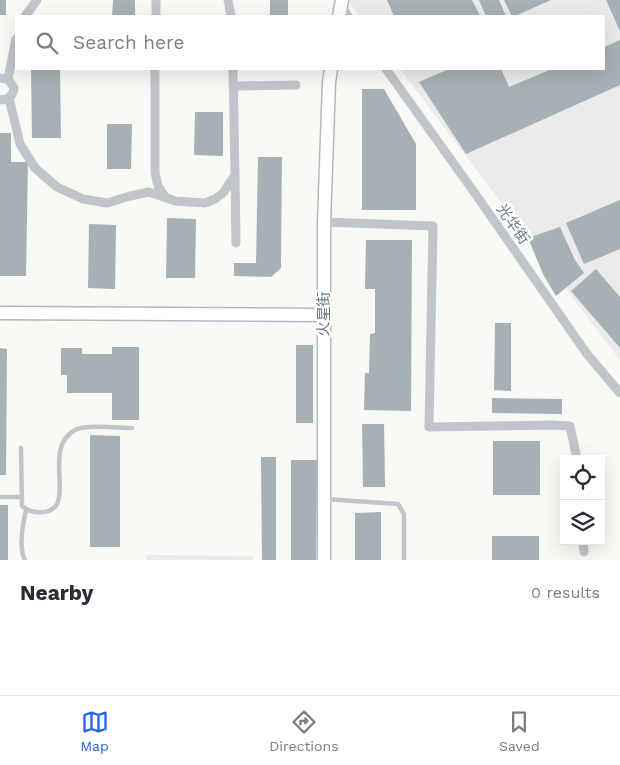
<!DOCTYPE html>
<html lang="en">
<head>
<meta charset="utf-8">
<style>
  body { margin:0; font-family:"Work Sans","Noto Sans SC",sans-serif; background:#f7f7f7; color:#2b2b33 }
  .controls { position:absolute; right:15px; bottom:15px; display:grid; overflow:hidden; border-radius:0px; box-shadow:0 5px 20px #0002 }
  .controls button { width:45px; height:45px; display:grid; place-items:center; padding:0; border:0; border-bottom:1px solid #e1e1e2; background:#fff; color:#2b2b33; font:25px sans-serif }
  .list { margin:0; padding:0; list-style:none }
  h2 { display:flex; justify-content:space-between; align-items:center; height:65px; margin:0; padding:0 20px; font-size:21px }
  h2 small { font-size:16px; font-weight:400; color:#7c7c81 }
  .icon { flex:none; width:28px; height:28px; fill:none; stroke:currentColor; stroke-width:2; stroke-linecap:round; stroke-linejoin:round }
  .map { position:relative; flex:none; width:620px; height:560px; overflow:hidden }
  .search { position:absolute; background:#fff; box-shadow:0 5px 20px #0002; left:15px; right:15px; top:15px; height:55px; display:flex; align-items:center; gap:12px; box-sizing:border-box; padding:0 18px; border-radius:0px; color:#7c7c81; font-size:19px }
  .sheet { height:135px; background:#fff }
  nav { display:flex; justify-content:space-around; align-items:center; box-sizing:border-box; height:70px; border-top:1px solid #e1e1e2; background:#fff; font-size:14px; color:#7c7c81 }
  nav a { display:grid; justify-items:center; gap:2px }
  nav .on { color:#2563eb }
  .map>svg:first-child { display:block }
</style>
</head>
<body>
<div class="map">
<svg width="620" height="560" viewBox="0 0 620 560">
  <rect width="100%" height="100%" fill="#f8f8f5"/>
  <!-- built -->
  <path fill="#e9eae9" d="M350,0h270v360l-220,-291h204v-53h-244l-11,-14z
    M146,555l107,1v4h-107z"/>
  <!-- building -->
  <path fill="#a6b1b5" d="M0,0h6v15h-6z
    M113,0h22v16h-23z
    M270,0h18v16h-18z
    M387,0h85l8,16h-86z
    M479,0h20l7,16h-20z
    M504,0h47l-36,16h-3z
    M606,0h14v31z
    M620,40v45l-154,69 -47,-72 30,-13h52l8,18 43,-18h52v-22z
    M31,69h29l1,69h-29z
    M362,89h22l32,55v66h-54z
    M195,112h28v44l-29,-1z
    M107,124h25l-1,45h-24z
    M0,133h11v29h17l-2,114h-26z
    M258,157h24l-1,111 -10,9 -37,-1v-13h22z
    M620,200v49l-36,15 -18,-41z
    M167,218l29,1 -1,59h-29z
    M89,224l27,1 -1,64 -27,-1z
    M560,227l15,33 9,13 -28,23 -13,-22 -15,-36z
    M366,240h46l-1,171 -47,-1 1,-37h4l1,-39 5,-1v-44h-10z
    M596,269l24,28v51l-49,-57z
    M495,323h16v68l-17,-1z
    M296,345h17v78h-17z
    M112,347h27v73h-27v-27h-45v-18h-6v-27h21v6h30z
    M0,348l7,1 -1,126h-6z
    M492,398l70,1v15l-70,-1z
    M362,424h22l1,63h-22z
    M90,435l30,1v111h-30z
    M493,441h47v54h-47z
    M261,457h15v103h-14z
    M291,460h26l-1,100h-25z
    M0,505h8v55h-8z
    M381,512v48h-26v-47z
    M492,536h47v24h-47z"/>
  <g fill="none" stroke-linecap="round" stroke-linejoin="round">
    <defs>
      <path id="secondary" d="M339,16l3,-16
        M0,313l323,2
        M324,560v-338l5,-140 2,-13"/>
    </defs>
    <!-- secondary casing -->
    <use href="#secondary" stroke="#b1b9bd" stroke-width="15"/>
    <!-- lane -->
    <path stroke="#bfc5c8" stroke-width="4.5" d="M21,448l1,58c11,9 34,10 37,-8 4,-22 -9,-54 16,-68 11,-6 43,-2 57,-2
      M0,497h22
      M325,499l73,5 6,10v46
      M25,560c-7,-13 -2,-37 1,-50"/>
    <!-- street -->
    <path stroke="#bfc5c8" stroke-width="9" d="M228,0l3,16
      M341,6l7,10
      M25,16l12,-16
      M156,16v-16
      M155,69v104l3,13 8,12
      M386,69l88,123 113,162 33,39
      M0,78l8,1 6,9c-1,8 -6,12 -14,12
      M8,79l8,-40
      M233,86l63,-1
      M9,98l11,46 15,24 22,19 26,12 24,4 23,-7 19,-4 26,9 30,2 10,-4 8,-6 12,-18 -2,-106
      M235,175l1,68
      M324,222l109,4 -4,201 124,-2 17,1 7,33
      M583,541l1,11"/>
    <!-- secondary -->
    <use href="#secondary" stroke="#fff" stroke-width="12"/>
  </g>
  <g text-anchor="middle" dominant-baseline="central" stroke-width="5" stroke-linejoin="round" paint-order="stroke">
    <!-- street labels -->
    <g font-size="15" fill="#637881" stroke="#fff">
      <text transform="translate(513 224) rotate(55)">光华街</text>
      <text transform="translate(324 314) rotate(-90)">火星街</text>
    </g>
  </g>
</svg>
<div class="controls">
<button><svg class="icon" aria-label="locate" viewBox="0 0 24 24"><circle cx="12" cy="12" r="6"/><path d="M12 2v4M12 18v4M2 12h4M18 12h4"/></svg></button>
<button><svg class="icon" aria-label="layers" viewBox="0 0 24 24"><path d="M12 4l9 5-9 5-9-5zM3 14l9 5 9-5"/></svg></button>
</div>
<div class="search"><svg class="icon" aria-label="search" viewBox="0 0 24 24"><circle cx="10" cy="10" r="6"/><path d="M15 15l6 6"/></svg>Search here</div>
</div>
<section class="sheet">
<h2>Nearby<small>0 results</small></h2>
<ul class="list">
</ul>
</section>
<nav>
<a class="on"><svg class="icon" aria-label="map" viewBox="0 0 24 24"><path d="M3 6l6-2 6 2 6-2v14l-6 2-6-2-6 2zM9 4v14M15 6v14"/></svg>Map</a>
<a><svg class="icon" aria-label="directions" viewBox="0 0 24 24"><path d="M12 3l9 9-9 9-9-9zM9 14v-3h6M13 9l2 2-2 2"/></svg>Directions</a>
<a><svg class="icon" aria-label="saved" viewBox="0 0 24 24"><path d="M7 4h10v16l-5-4-5 4z"/></svg>Saved</a>
</nav>
</body>
</html>
